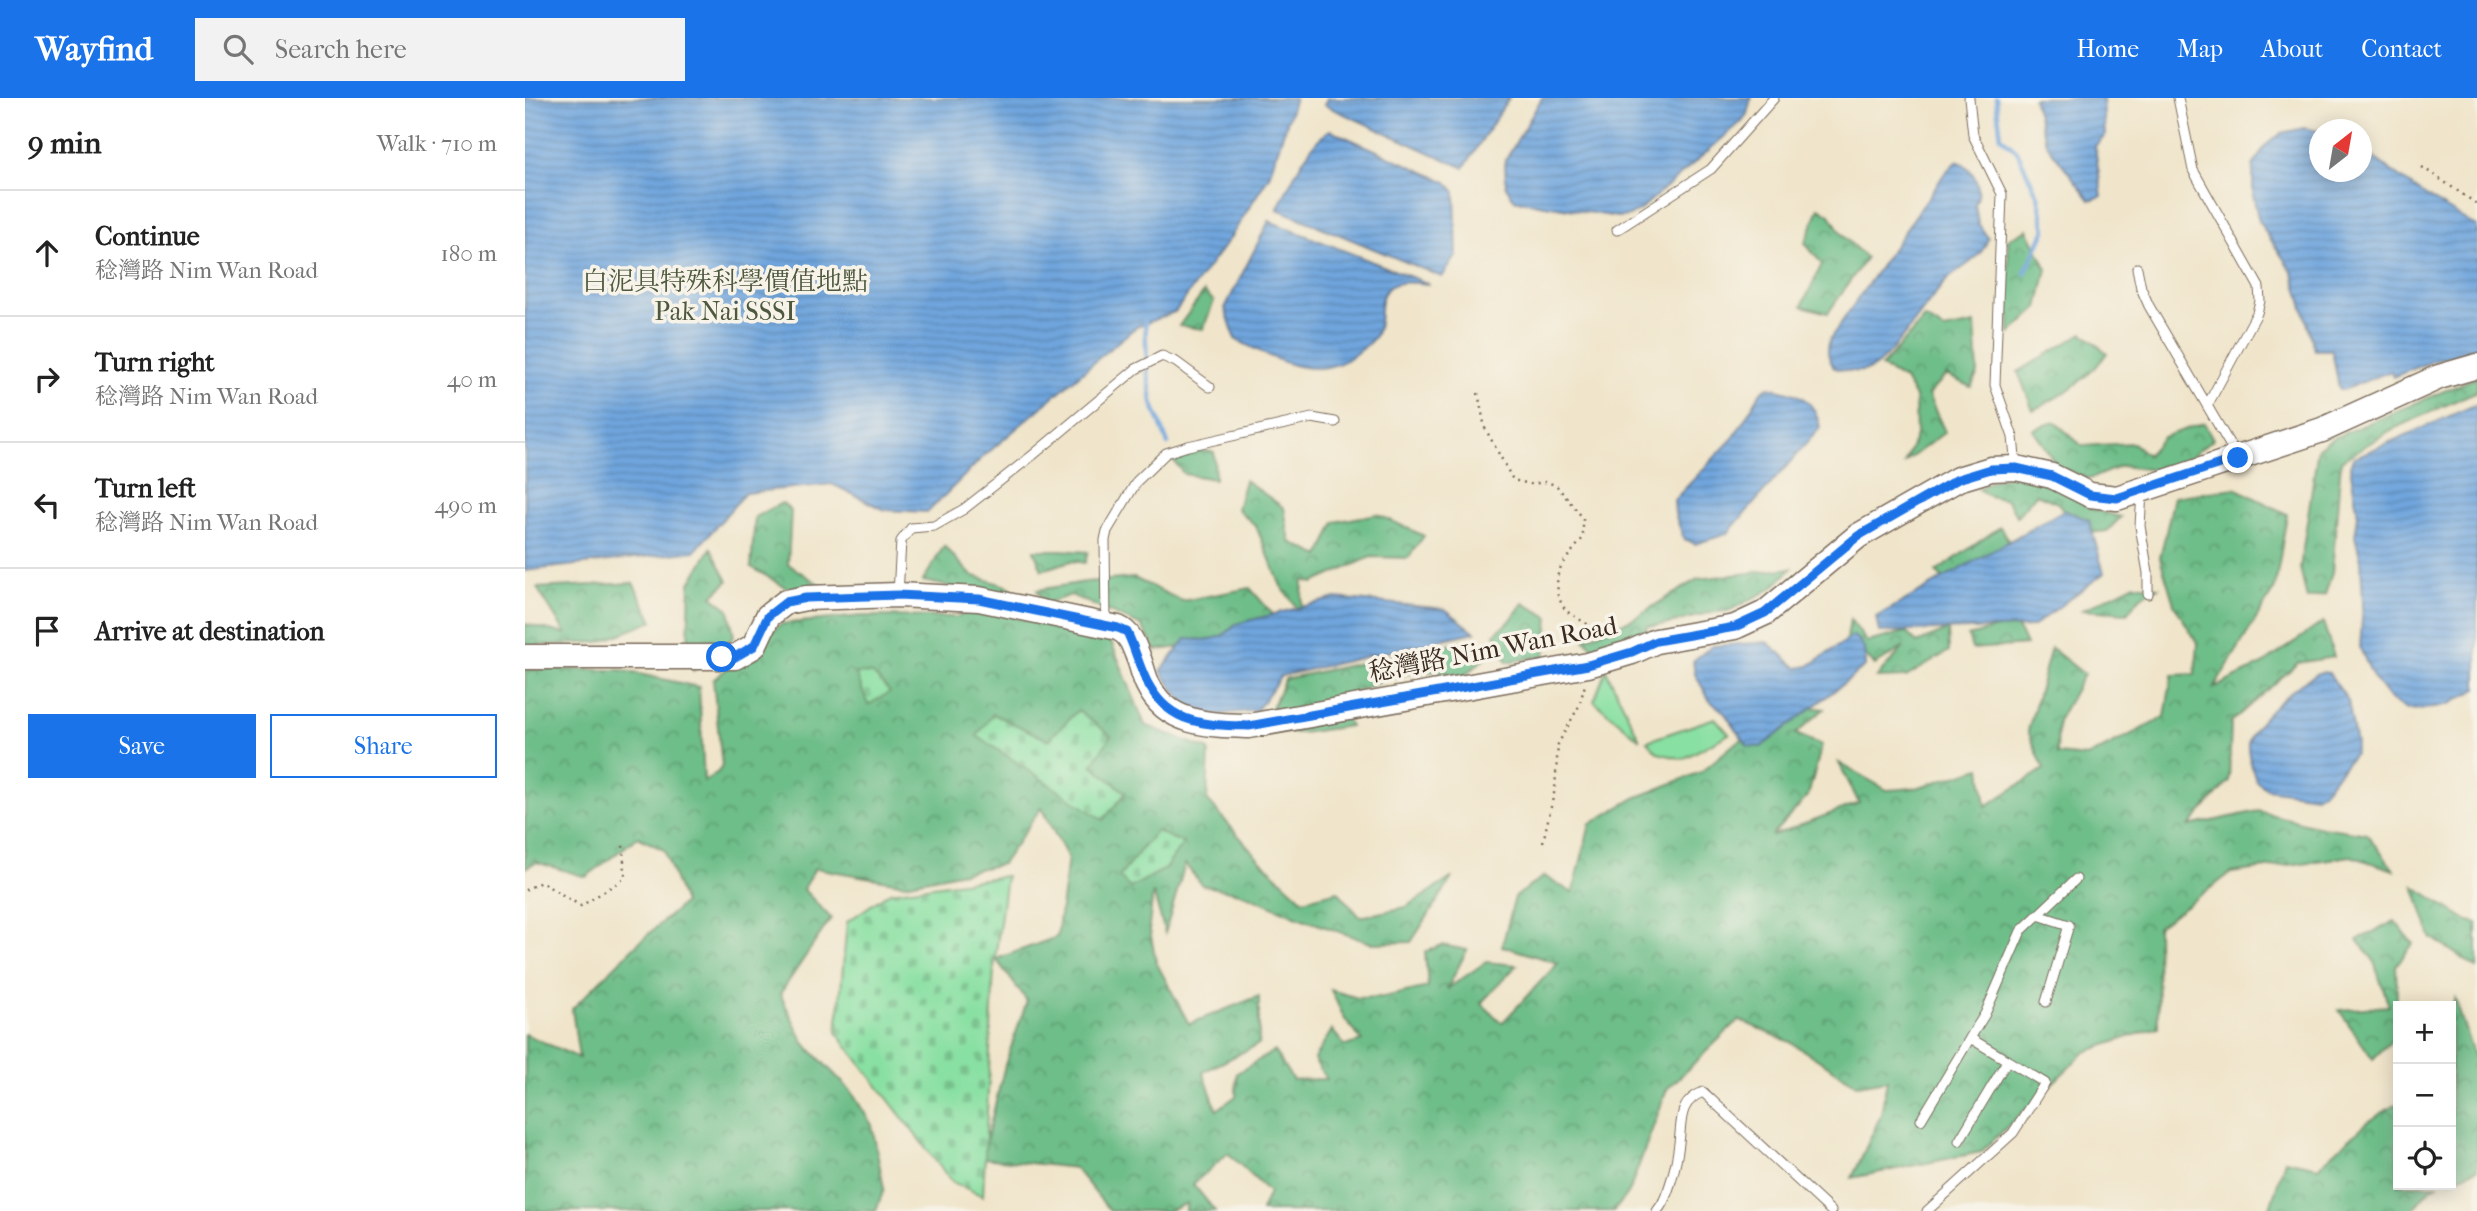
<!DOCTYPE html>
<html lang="en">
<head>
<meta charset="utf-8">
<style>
  body { margin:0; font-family:"IM FELL French Canon","Noto Serif SC",serif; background:#f2f2f2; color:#222 }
  .controls { position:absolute; right:21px; bottom:21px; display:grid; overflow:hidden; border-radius:0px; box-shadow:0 4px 18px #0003 }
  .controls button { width:63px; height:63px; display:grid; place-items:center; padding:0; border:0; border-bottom:2px solid #e0e0e0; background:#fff; color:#222; font:35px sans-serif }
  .compass { position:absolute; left:1784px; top:21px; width:63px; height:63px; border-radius:50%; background:#fff; box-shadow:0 4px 18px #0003; rotate:31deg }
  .stop { position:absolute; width:21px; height:21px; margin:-16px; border:5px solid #1a73e8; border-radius:50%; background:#fff }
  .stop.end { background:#1a73e8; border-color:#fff; box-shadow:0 2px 7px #0008 }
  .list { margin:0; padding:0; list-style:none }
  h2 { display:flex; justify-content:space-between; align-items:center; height:91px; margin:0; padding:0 28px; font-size:30px }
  h2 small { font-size:23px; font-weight:400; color:#767676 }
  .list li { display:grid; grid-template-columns:46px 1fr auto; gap:21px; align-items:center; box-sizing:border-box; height:126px; padding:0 28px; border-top:2px solid #e0e0e0 }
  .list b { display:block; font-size:26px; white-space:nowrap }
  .list p { margin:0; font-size:23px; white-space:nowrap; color:#767676 }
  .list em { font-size:23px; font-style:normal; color:#767676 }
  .actions { display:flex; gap:14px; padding:21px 28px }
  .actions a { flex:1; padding:16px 0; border:2px solid #1a73e8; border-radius:0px; text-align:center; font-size:24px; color:#1a73e8 }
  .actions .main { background:#1a73e8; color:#fff }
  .icon { flex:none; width:38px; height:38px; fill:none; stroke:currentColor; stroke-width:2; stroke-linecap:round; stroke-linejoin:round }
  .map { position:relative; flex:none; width:1952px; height:1113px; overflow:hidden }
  header { display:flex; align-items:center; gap:42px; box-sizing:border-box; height:98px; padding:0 35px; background:#1a73e8; color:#fff }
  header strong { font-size:33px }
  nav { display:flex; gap:38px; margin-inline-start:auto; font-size:24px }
  .search { width:490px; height:63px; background:#f2f2f2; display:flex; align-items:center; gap:18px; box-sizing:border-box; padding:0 24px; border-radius:0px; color:#767676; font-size:26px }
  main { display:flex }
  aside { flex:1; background:#fff }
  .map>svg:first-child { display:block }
</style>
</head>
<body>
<header>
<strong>Wayfind</strong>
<div class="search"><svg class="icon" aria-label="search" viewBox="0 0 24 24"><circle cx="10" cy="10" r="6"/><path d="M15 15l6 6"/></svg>Search here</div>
<nav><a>Home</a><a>Map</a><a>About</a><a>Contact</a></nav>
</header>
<main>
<aside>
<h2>9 min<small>Walk · 710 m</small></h2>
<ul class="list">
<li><svg class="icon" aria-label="ahead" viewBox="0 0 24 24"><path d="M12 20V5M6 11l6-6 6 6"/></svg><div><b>Continue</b><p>稔灣路 Nim Wan Road</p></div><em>180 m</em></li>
<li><svg class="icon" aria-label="right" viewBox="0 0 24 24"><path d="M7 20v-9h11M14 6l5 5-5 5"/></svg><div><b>Turn right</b><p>稔灣路 Nim Wan Road</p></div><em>40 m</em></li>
<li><svg class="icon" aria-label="left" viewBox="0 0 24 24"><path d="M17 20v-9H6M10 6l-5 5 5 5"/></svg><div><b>Turn left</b><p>稔灣路 Nim Wan Road</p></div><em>490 m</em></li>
<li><svg class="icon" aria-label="arrive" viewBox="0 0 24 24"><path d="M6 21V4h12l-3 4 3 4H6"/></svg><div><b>Arrive at destination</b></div></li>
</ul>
<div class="actions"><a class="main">Save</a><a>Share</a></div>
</aside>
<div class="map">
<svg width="1952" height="1113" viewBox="0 0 1952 1113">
  <defs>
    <pattern id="forest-crowns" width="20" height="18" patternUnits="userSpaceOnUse" patternTransform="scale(1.75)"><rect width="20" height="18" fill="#6ebe89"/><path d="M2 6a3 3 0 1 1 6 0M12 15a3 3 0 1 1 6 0" fill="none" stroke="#5c9b6f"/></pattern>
    <pattern id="cemetery-stones" width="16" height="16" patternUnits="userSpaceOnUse" patternTransform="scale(1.75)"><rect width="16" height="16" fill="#89e0a3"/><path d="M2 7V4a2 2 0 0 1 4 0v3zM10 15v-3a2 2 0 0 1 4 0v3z" fill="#77c08c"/></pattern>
    <pattern id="water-rules" width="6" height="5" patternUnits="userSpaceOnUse" patternTransform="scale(1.75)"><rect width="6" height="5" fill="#6fa5dd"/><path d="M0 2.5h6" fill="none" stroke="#5c87b3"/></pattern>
  </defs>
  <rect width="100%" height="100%" fill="#f7f3e8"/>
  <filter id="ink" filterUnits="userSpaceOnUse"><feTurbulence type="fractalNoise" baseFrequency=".0143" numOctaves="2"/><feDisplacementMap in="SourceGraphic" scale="14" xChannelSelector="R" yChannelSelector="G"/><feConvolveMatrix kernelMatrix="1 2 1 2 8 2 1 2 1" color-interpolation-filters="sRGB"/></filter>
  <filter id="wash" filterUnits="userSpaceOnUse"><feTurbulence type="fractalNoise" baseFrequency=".00686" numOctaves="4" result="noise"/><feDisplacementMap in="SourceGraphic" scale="28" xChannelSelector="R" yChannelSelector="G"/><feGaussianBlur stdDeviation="1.57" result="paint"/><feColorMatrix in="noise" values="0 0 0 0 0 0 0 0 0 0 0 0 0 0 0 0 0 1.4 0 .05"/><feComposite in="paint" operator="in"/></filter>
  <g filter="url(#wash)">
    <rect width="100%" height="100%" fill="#f0e5cb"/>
    <!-- green -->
    <path fill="#89e0a3" stroke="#628560" stroke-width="2" d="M1081,572l34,70 -46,-39z
      M1190,620l14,16 -46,25 -25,-6 -11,-12z"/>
    <!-- forest -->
    <path fill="url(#forest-crowns)" stroke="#547454" stroke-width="2" d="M1294,110l11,7 13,21 23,22 -38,55 -26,-7 20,-42 -17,-21z
      M1502,131l20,40 -9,39 -28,26 -2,-95z
      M679,194l10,9 -11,28 -24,-3z
      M1400,220l19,12 31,-6 3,49 -7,14 -25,-12 -18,20 17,37 -40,30 11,-27 -1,-38 -10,-17 -24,-13z
      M1558,235l24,20c-17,25 -47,44 -74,57l-15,-38z
      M1952,279v14l-86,39 -50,31 -9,112 -7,22 -18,4 -7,-31 18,-120 15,-10z
      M1530,324l27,24 51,-3 14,12 16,-18 41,-14 9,16 -41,33 -51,-6 -31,13 -32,-12 -25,-38z
      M672,353l17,1 1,27 -31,-5 -10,-13z
      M1510,371l59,41 27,7 -14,14 -26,3 -23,-31 -22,-9 -19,22 -10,-16 -18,-4 -11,-7 14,-8z
      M720,382l39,28 6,34 30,14 15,-34 42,-8 47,22 -16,22 -37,-1 -58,26 -10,-3 -2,33 -20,-27 -25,-60 -19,-17z
      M1710,390l52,26 -12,74 -61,100 49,-24 60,-42 11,35 -36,6 -67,59 -2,59 -40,45 69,-15 58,15 51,8 27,36 -43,-14 -120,17 -74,54 1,100 -73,25 -104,100 -129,26 29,-63 6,-35 -29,5 -68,-43 -51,-22 -72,69 -38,103 -15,19h-353l8,-19 -41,-39 -35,31 22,27h-30l2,-8 -19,8h-58l-35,-43 -93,-10 23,-93 22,-64 -31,-42 61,-22 11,-79 -27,-50 -39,56 -97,20 -90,-16 -12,21 28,29 -51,76 24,49 47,48 21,34 12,64 -8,22h-351v-177l54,24 -7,-49 64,-64 48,-42 -20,-53 -26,-13 -52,40 -50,-15 -11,6v-199l96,1 78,17 5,94 14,-9 4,-6 -9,-86 68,-56 81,-8 94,1 22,-8 132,30 35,86 64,25 -2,50 53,60 43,40 35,-9 22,26 46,-10 47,-30 -42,65 -40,1 -71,-25 -56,-24 -42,-9 -17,-21 -20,69 -12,-41 -4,34 7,36 33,62 70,-28v48l-56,28 14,38 19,-14 1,-23 37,-22 19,29 33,-1 -12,-20 18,-29 13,16 17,-5 -18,-23 -13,-28 27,8 26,-1 44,-10 -3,-35 17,-7 25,5 -20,39 39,-27 31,3 -36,38 21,20 56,-60 -56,-17 13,-49 29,-21 29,17 17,-69 45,-26 66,-26 32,-27 63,-40 28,4 -28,25 26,11 -14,51 -37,40 88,-33 -20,-40 48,27 29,-2 65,-20 5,38 58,-37 -16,-38 23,-83 33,26 -26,47 -1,33 30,3 78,-40 7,-42 23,-1 3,-30 -24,-40 -14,-46 14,-61z
      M257,405l9,8 -3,53 34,22 -32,4 -39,-23 4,-50z
      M1475,429l11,17 -65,37 -10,-9z
      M419,448l27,29 39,12 7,13 -94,-19z
      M186,450l17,33 -16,15 17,13 5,28 -41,34 -5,-29 2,-59z
      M535,452l28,2 -3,11 -14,-2 -29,9 -8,-20z
      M1267,470l-21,21 -43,22 -20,2 -39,11 -21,2 -7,10 -41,18 -16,-15 48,-20 66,-40z
      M609,480l48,23 68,-13 27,31 -43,22 -78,9 -14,-24 -71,-31 -26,9 -8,-14 48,-8z
      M108,485l20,38 -53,21 -75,4v-22l41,10 -29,-46z
      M1610,486l23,3 -17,10 -14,16 -45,-3z
      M998,505l26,14 -4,39 -38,6 -12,-29 15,-12z
      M1325,521l17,23 39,-10 11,11 31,-13 1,21 -43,26 -30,1 28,-31 -29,18 -28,-26z
      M1487,526l8,8 6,13 -54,4 -4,-13z
      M941,543l20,16 -23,20c-46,-16 -84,5 -125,23l12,26 -48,7 -41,-2 24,-52z
      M1889,788l54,35 9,2v45l-46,-31z
      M1870,823l18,23 -17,21 2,69 -25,25 -34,-49 50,-4 -16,-47 -16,-19z
      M1930,900l22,69v102l-26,11v-171z
      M1873,1005v82h41l-8,3 -20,23h-142l16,-51 33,7 51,-46z"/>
    <!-- cemetery -->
    <path fill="url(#cemetery-stones)" stroke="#628560" stroke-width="2" d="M331,575l17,1 17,18 -22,13z
      M553,612l33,26 -19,29 34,28 -23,27 -126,-84 16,-22 55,26z
      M631,733l27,12 -18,26 -35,19 -11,-11z
      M481,778l-12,92 -11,228 -31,-14 -115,-149 10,-111 43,-30z"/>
    <!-- water -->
    <path fill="url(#water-rules)" stroke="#55687e" stroke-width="2" d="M0,0h770l-26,78 -39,62 -55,74 -39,15 -23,19 -130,111 -55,55 -43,-2 -53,-26 -87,9 -50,58 -170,20z
      M802,0h182l-45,70 -140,-63z
      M1017,0h209l-4,16 -6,8 -101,88 -11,6 -12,1 -102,-17 -9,-13 -1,-26z
      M1508,0h70l2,38 -10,10 7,50 -12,4 -44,-57z
      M1779,30l15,3v41h42l1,-23 61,45 54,33v121l-44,13 -40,16 -2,-6 -48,19 -4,-2 -7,-38h-17l-22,-77 -34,-51 -6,-27v-29l13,-21 16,-12z
      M805,32l117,52 8,10 2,63 -15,22 -165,-68c13,-23 30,-66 53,-79z
      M1432,63c16,6 27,27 18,43l3,19 10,15c-6,23 -30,29 -45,46 -15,18 -53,75 -71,84 -11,6 -26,3 -38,0 -6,-11 -8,-17 -4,-29l115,-166z
      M744,123l160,63c-14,-1 -31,-5 -42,5 -12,13 -3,32 -12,47 -4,7 -14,13 -20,18 -39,31 -82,4 -120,-15l-10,-31z
      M1243,289c27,5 47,10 52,41l-93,106 -32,10 -11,-5 -9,-25 -1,-14 60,-63 27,-45z
      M1952,306v285l-27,15 -25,5 -19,1 -16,-11 -17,-22 -13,-29 3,-44 -2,-43 -6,-25 3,-20 -8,-50 3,-8z
      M1539,412l25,10 15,53 -72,54 -153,5 -3,-15z
      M811,500l109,11 30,23 -194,44 -24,34c-59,6 -61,14 -96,-39l25,-32c21,2 36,2 50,-15z
      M1328,538c13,7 12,17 12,31l-104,80 -13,-1 -25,-35 -13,-10 -15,-27 -2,-13 19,-15 55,-4 30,26 12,-2z
      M1796,574l8,1 19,28 8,43 -2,10 -29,35 -10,7 -48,-7 -11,-8c-3,-11 -9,-26 -8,-37 3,-20 54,-66 73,-72z"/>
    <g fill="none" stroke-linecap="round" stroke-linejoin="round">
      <!-- stream -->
      <path stroke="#6fa5dd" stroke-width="4.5" d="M1471,0l5,39 16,14 21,45 7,34 -20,43
        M620,221l2,49 5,34 16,42"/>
    </g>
  </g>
  <g filter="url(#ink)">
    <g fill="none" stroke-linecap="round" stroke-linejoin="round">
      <defs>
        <path id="lane" d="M1444,0l4,37 29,59 -7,191 18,52 3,30
          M1653,0l15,72 66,117 1,14 -3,12 -50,93
          M1092,132l94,-61 63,-71
          M1612,170l4,20 8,18 88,151
          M1617,394l-2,34 8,47v21
          M373,496l3,-53 10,-13 23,-2 30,-17 69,-54 103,-86 26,-13 14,6 34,25
          M581,526l-1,-84 2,-9 30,-50 29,-28 22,-7 124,-28 23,4
          M1513,817l31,10 -23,77
          M1445,940l15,-24 36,-83 55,-52
          M1396,1022l49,-82 75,45 -32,50 -86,78
          M1434,1043l48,-80
          M1132,1113c12,-13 20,-50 22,-68 3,-22 -1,-41 24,-51l128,119"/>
        <path id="secondary" d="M0,559h210l19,-11 14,-30 18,-14 20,-4 92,-3 81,4 139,29c13,6 16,18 21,31 3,8 5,18 9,26 19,40 63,40 101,41l339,-61 44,-13 24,-11 79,-14 30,-14 93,-77 100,-57 33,-10 25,-1 36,8 38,19 27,3 205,-68 117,-53 38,-11"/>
      </defs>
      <!-- lane casing -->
      <use href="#lane" stroke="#7a6b5b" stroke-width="11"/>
      <!-- secondary casing -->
      <use href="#secondary" stroke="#7a6b5b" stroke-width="27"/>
      <!-- path -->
      <path stroke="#7a6b5b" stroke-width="2.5" stroke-dasharray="2 5" stroke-linecap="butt" d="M1897,69l55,37
        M953,295l7,35 28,52 18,4 14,-2 11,3 27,33v20l-21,26 -5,13 1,20 8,14 42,26
        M1018,744l12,-53 3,-45 21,-38 6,-21
        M0,792l16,-8 40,24 44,-28 -2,-34"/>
      <!-- lane -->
      <use href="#lane" stroke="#fff" stroke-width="9"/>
      <!-- secondary -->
      <use href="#secondary" stroke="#fff" stroke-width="24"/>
    </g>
  </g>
  <g fill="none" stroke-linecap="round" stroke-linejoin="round" filter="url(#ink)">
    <!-- route -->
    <path stroke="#1a73e8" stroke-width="9" d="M197,559h13l19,-11 14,-30 18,-14 20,-4 92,-3 81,4 139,29 9,4c9,18 13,39 23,55 22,39 60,38 99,39l339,-61 44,-13 24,-11 79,-14 30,-14 93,-77 100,-57 33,-10 25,-1 36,8 38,19 27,3 121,-40"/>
  </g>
  <g text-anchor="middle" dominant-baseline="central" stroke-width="7" stroke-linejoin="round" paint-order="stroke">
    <!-- park labels -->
    <g font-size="26" fill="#4e583f" stroke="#f7f3e8">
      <text x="200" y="183">白泥具特殊科學價值地點<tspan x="200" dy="30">Pak Nai SSSI</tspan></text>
    </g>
    <!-- street labels -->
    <g font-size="26" fill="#3b2a1e" stroke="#f7f3e8">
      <text transform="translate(968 551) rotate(-11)">稔灣路 Nim Wan Road</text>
    </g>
  </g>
</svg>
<div class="controls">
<button>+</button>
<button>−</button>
<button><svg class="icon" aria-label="locate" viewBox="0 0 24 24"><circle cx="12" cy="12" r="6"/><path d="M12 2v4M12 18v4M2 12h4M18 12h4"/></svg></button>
</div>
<svg class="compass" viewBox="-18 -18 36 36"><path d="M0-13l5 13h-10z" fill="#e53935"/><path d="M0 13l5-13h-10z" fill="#767676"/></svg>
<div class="stop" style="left:197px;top:559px"></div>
<div class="stop end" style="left:1713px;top:360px"></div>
</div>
</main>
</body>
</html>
